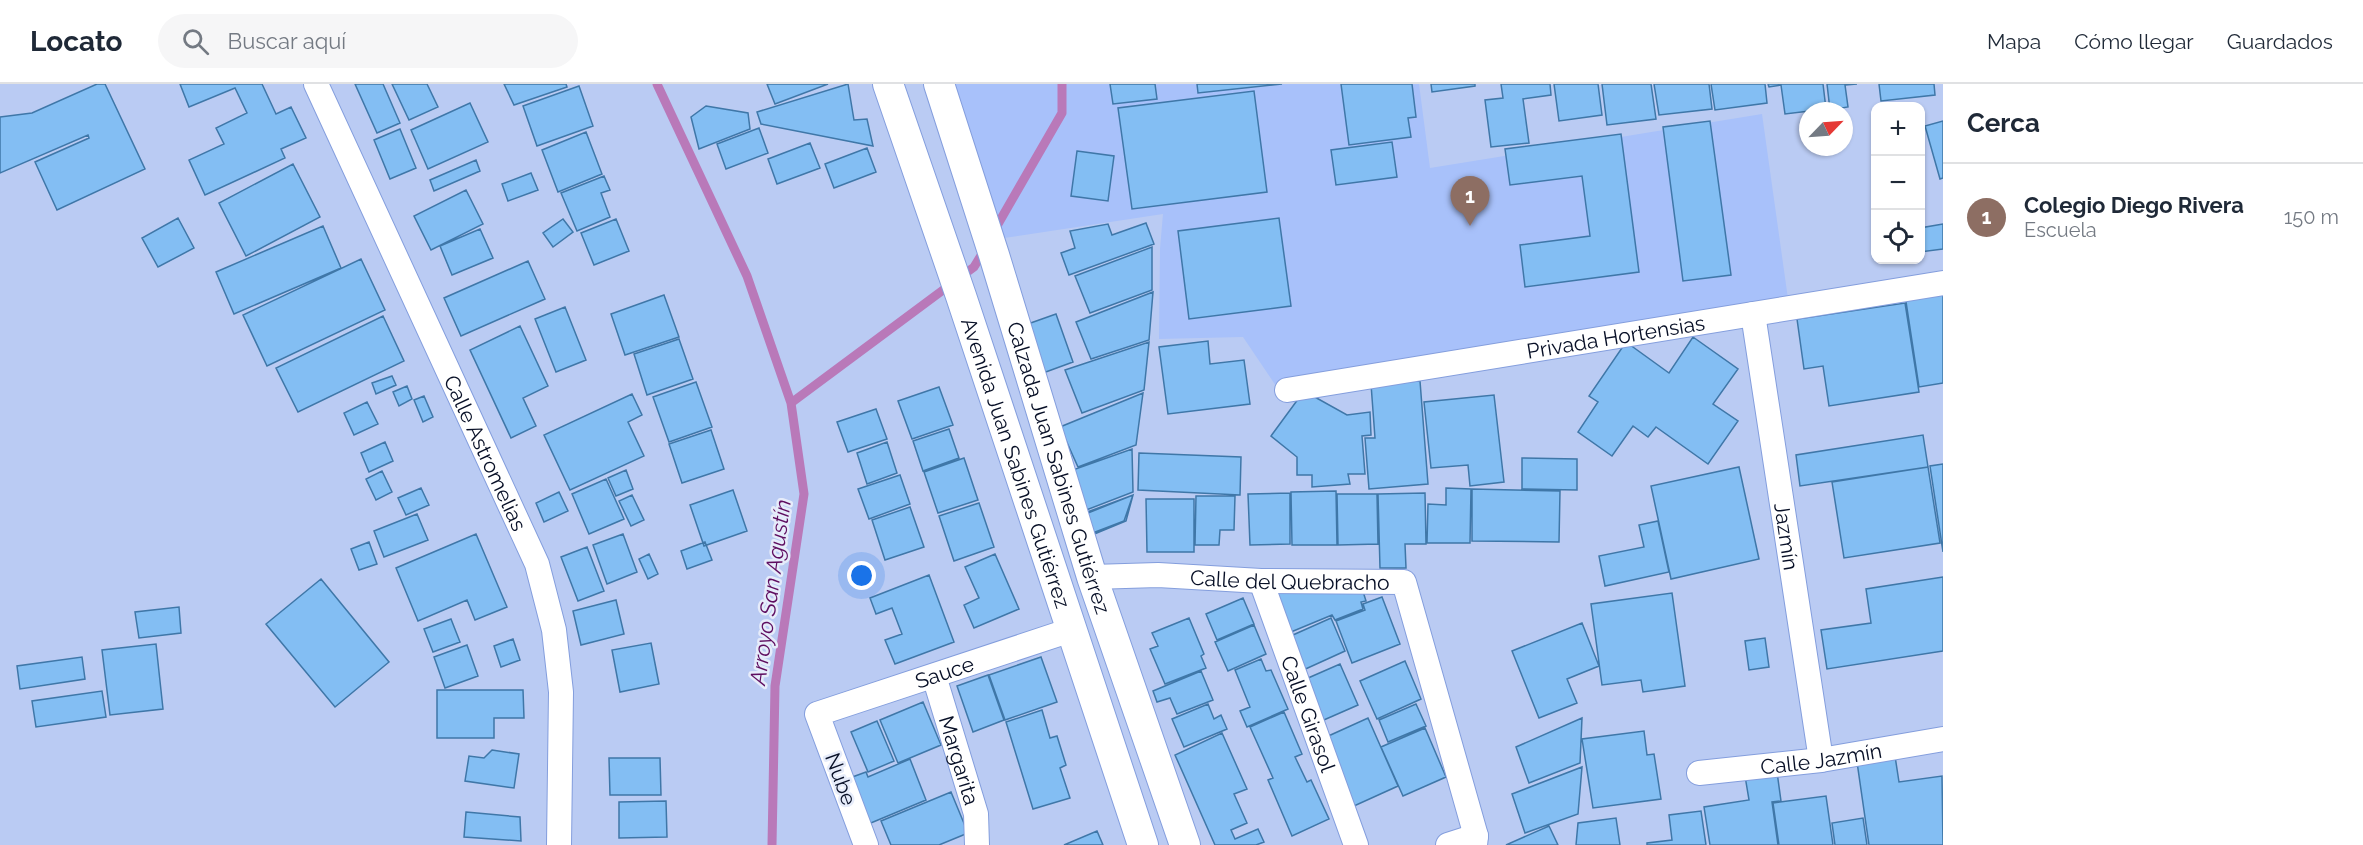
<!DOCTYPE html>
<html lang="es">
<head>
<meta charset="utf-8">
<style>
  body { margin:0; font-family:Raleway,sans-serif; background:#f6f6f7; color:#1f2937 }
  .controls { position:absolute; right:18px; top:18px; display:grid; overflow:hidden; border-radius:12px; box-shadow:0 2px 4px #0004 }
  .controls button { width:54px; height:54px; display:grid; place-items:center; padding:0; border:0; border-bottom:2px solid #e0e1e3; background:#fff; color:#1f2937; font:30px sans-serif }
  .compass { position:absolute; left:1799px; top:18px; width:54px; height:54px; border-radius:50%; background:#fff; box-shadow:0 2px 4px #0004; rotate:65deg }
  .you { position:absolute; left:862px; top:492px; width:21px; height:21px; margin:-15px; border:4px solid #fff; border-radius:50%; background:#1a73e8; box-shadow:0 0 0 9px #1a73e833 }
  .badge { display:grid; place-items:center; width:39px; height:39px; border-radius:50%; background:#d93025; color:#fff; font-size:20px; font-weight:700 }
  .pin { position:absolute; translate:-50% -50px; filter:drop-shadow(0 2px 3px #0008) }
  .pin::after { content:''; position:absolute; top:32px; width:21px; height:18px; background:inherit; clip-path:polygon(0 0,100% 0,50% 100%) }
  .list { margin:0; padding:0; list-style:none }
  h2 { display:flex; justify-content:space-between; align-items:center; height:78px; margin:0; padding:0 24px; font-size:26px }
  h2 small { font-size:20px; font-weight:400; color:#747a83 }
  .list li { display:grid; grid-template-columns:39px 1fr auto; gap:18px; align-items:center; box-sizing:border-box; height:108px; padding:0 24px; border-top:2px solid #e0e1e3 }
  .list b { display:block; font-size:22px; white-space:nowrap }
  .list p { margin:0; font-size:20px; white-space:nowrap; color:#747a83 }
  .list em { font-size:20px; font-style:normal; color:#747a83 }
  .icon { flex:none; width:33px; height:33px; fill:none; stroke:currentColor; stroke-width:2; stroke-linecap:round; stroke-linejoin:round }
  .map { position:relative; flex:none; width:1943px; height:761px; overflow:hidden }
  header { display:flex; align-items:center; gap:36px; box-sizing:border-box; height:84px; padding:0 30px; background:#fff; border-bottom:2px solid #e0e1e3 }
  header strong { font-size:28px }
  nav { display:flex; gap:33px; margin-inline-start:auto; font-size:21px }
  .search { width:420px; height:54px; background:#f6f6f7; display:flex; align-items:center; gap:15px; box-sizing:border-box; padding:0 21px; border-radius:33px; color:#747a83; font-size:22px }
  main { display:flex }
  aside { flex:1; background:#fff }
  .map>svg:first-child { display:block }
</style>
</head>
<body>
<header>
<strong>Locato</strong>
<div class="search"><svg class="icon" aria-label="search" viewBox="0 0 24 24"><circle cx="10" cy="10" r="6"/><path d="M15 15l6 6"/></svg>Buscar aquí</div>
<nav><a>Mapa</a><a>Cómo llegar</a><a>Guardados</a></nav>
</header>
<main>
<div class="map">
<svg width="1943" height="761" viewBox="0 0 1943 761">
  <rect width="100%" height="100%" fill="#bacbf3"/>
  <!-- built -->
  <path fill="#a8c1fa" d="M951,0h468l11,84 332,-54 27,192 -513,80 -33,-49 -84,2 1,-90 3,-35 -159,24z"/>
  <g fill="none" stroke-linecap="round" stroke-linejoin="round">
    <!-- stream -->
    <path stroke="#b979b9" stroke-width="9" d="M657,0l90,192 44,127 13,91 -29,192 -3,159
      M994,147l68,-118v-29
      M791,319l183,-136 11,-18"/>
  </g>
  <!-- building -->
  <path fill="#83bef3" stroke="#3f77a8" stroke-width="1.5" d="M97,0h8l40,85 -88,41 -22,-48 54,-24 -1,-3 -88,38v-56l32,-4z
    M180,0h82l14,30 15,-7 15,31 -25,11 4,9 -80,37 -16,-35 35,-16 -8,-16 31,-15 -12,-25 -46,19z
    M355,0h28l17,39 -23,10z
    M392,0h35l11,23 -29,13z
    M504,0h62l1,3 -53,18z
    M767,0h61l-53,20z
    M848,0l6,36 13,-1 6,27 -112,-22 -4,-12z
    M1110,0h45l2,15 -44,5z
    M1197,0h85l-84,9z
    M1341,0h71l4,33 -8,1 3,19 -62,8z
    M1431,0h44v2l-43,6z
    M1501,0h49l1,11 -28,4 6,44 -38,4 -6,-47 18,-2z
    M1554,0h44l4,31 -43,6z
    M1602,0h49l5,35 -49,6z
    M1654,0h55l3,25 -53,6z
    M1711,0h54l2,19 -52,7z
    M1768,0h55l3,25 -41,5 -4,-29 -12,2z
    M1827,0h30l-12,1 3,22 -18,3z
    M1879,0h55l1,11 -54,6z
    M579,2l14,40 -56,20 -14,-40z
    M1254,7l13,101 -135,17 -14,-101z
    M470,19l18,39 -60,27 -17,-39z
    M706,22l42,7 2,16 -51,20 -8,-32z
    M1710,37l21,154 -48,6 -20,-154z
    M1943,37v57l-3,1 -15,-53z
    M759,44l9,25 -42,16 -9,-25z
    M400,45l16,39 -26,11 -16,-39z
    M586,48l16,42 -44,18 -16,-42z
    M1621,50l18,138 -114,15 -5,-42 70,-9 -8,-60 -72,9 -5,-36z
    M1392,58l5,35 -61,8 -5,-35z
    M810,59l10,25 -43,16 -9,-25z
    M867,64l9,24 -42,16 -9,-24z
    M1077,67l37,5 -6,45 -37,-5z
    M476,76l4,11 -46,20 -4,-11z
    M293,80l27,53 -74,39 -27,-53z
    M531,89l7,17 -30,11 -6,-17z
    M604,92l6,14 -9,3 9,24 -33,14 -16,-38z
    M466,106l17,34 -52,26 -17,-34z
    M178,134l16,30 -36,19 -16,-29z
    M1279,134l12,88 -102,13 -11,-88z
    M563,135l10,13 -20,15 -10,-14z
    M616,135l13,32 -35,14 -13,-32z
    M1146,139l8,21 -85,31 -8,-22 14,-5 -5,-17 38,-7 4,11z
    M1943,140v25l-23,3v-24z
    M323,142l18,42 -107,46 -18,-42z
    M480,145l13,29 -41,17 -12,-29z
    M1152,163v43l-62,23 -15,-37z
    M361,175l24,51 -118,56 -24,-51z
    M528,177l17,38 -84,37 -17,-38z
    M1943,205v94l-24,4 -14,-92z
    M1153,208l-4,48 -58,19 -15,-37z
    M664,211l15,42 -54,18 -14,-41z
    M1905,219l14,89 -90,14 -6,-40 -19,3 -7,-50z
    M565,223l21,53 -30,12 -21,-53z
    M1056,230l17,48 -30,11 -18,-48z
    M383,232l21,45 -106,51 -22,-44z
    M520,242l28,60 -25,12 13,28 -25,12 -41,-88z
    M1693,253l45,32 -25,35 25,17 -30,43 -52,-37 -8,10 -15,-11 -21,30 -34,-24 20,-30 -9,-6 37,-54 43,31z
    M679,255l14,40 -46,16 -13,-41z
    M1208,257l2,23 34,-4 6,44 -82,10 -9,-67z
    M1149,258l-5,48 -62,23 -17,-43z
    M392,292l4,9 -20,9 -4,-11z
    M1420,297l8,103 -59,5 -4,-51h10l-4,-54z
    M696,298l16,45 -43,15 -16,-45z
    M407,302l5,13 -13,7 -6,-14z
    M939,303l14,38 -41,14 -14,-38z
    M1304,307l43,24 23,-3 1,23 -9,1 3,38h-17l2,10 -38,3v-12h-15v-18l-26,-21z
    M1143,309l-7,52 -58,22 -18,-40z
    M632,310l10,21 -14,7 16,34 -74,34 -26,-55z
    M1494,311l10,87 -34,4 -2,-21 -37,3 -7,-66z
    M424,312l9,21 -10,5 -9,-22z
    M367,318l11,22 -24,11 -10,-22z
    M876,325l11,30 -39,13 -11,-30z
    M949,345l10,29 -36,13 -10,-30z
    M711,346l13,39 -42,14 -13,-39z
    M1923,351l5,32 -128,19 -4,-31z
    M385,358l8,19 -24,11 -8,-19z
    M887,358l10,31 -30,11 -10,-31z
    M1132,365l1,43 -52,20 -14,-40z
    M1139,369l102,4 -1,38 -102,-5z
    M964,374l14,42 -40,13 -14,-41z
    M1522,374l55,1v31l-55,-1z
    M1943,380v88l-13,-86z
    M1739,383l20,92 -88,20 -20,-93z
    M1928,383l12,76 -96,15 -12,-76z
    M626,386l7,19 -17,7 -8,-18z
    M382,387l10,21 -16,8 -10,-21z
    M900,391l10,29 -41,15 -11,-30z
    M606,395l18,40 -35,15 -17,-40z
    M421,404l8,17 -23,10 -8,-17z
    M1446,404l25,1 -1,54h-43l1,-39 18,1z
    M1472,405l88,2 -1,51 -87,-1z
    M733,406l14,41 -43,15 -14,-41z
    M1336,407l1,54h-45l-1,-53z
    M559,408l9,19 -24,11 -8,-19z
    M1290,409v51l-40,1 -2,-51z
    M1425,409l1,51h-21l1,24h-26l-2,-74z
    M1337,410h40l1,50 -40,1z
    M632,411l12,25 -13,6 -12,-25z
    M1133,411l-7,26 -34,14 -9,-20z
    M1133,411l-9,26 -34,13 -8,-20z
    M1196,412h39l-1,34h-14l-1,15h-24z
    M1146,415h48v53h-47z
    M979,419l15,44 -40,14 -15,-45z
    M910,423l14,40 -39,13 -13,-40z
    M417,430l11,26 -44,17 -10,-26z
    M1658,437l11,51 -64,14 -6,-30 45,-9 -5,-22z
    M476,450l31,73 -32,13 -8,-20 -49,21 -22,-53z
    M623,450l14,38 -30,12 -14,-39z
    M369,458l8,22 -18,6 -8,-21z
    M705,458l7,18 -25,9 -6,-18z
    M587,463l17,44 -26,10 -17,-44z
    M649,470l9,20 -10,5 -9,-20z
    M995,470l24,55 -45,19 -10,-23 15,-7 -14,-31z
    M929,491l25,67 -59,22 -10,-24 17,-6 -10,-26 -16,6 -6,-16z
    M1943,493v74l-116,18 -6,-39 50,-7 -5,-34z
    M321,495l68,83 -54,45 -69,-83z
    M1361,501l5,16 -5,1 2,7 -28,11 -3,-5 -41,17 -16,-41z
    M1672,509l13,93 -42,6 -2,-12 -39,5 -11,-81z
    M1382,513l18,47 -48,19 -16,-42 29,-11 -2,-6z
    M1243,514l11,26 -37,16 -11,-26z
    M616,516l8,34 -43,11 -8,-34z
    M179,523l2,26 -42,5 -4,-26z
    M1189,534l15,36 -3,2 5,12 -41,16 -15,-35 8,-3 -6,-13z
    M1331,534l14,33 -46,21 -15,-33z
    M451,535l9,23 -27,10 -9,-23z
    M1582,539l17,43 -32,13 10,24 -38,15 -27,-67z
    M1254,541l12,29 -38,17 -13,-29z
    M1765,554l4,29 -20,3 -4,-29z
    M513,555l7,21 -19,7 -7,-21z
    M651,559l8,41 -39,8 -8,-42z
    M156,560l7,65 -53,6 -8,-65z
    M467,561l11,31 -33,12 -11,-31z
    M82,573l3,22 -65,10 -3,-23z
    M1041,573l16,45 -52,18 -16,-45z
    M1261,575l5,12 5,-1 17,39 -41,18 -7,-16 10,-4 -15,-37z
    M1405,577l16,38 -44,20 -17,-38z
    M1340,580l18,41 -41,18 -18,-41z
    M1201,587l12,29 -36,14 -7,-16 -13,4 -4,-11z
    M988,591l16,45 -31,12 -16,-46z
    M437,606h86l1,28h-30v20h-57z
    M102,607l4,26 -70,10 -4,-26z
    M923,618l18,43 -43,18 -18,-43z
    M1208,620l6,15 7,-4 6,14 -43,18 -12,-28z
    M1416,620l10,22 -38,16 -9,-22z
    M1042,626l8,28 7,-2 9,29 -6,3 10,30 -37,11 -27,-87z
    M1284,628l18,42 -7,3 12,25 4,-2 18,39 -37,17 -24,-56 5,-2 -23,-51z
    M1368,634l30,68 -44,20 -30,-68z
    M1582,634l-2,45 -51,20 -13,-36z
    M877,637l17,40 -26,11 -17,-40z
    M1425,644l21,49 -43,19 -22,-49z
    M1644,647l3,24 7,-1 7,45 -68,9 -11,-69z
    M1222,649l25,56 -13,5 13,29 -16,7 4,9 23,-10 6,13 -8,3h-41l-40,-90z
    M492,666l27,4 -5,34 -49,-7 4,-25 15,2z
    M1895,672l4,26 43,-6 1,69h-74l-12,-83z
    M609,674h51l1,37h-51z
    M910,675l16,41 -60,25 -19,-46 19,-7 2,5z
    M1582,683l-4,47 -53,19 -13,-39z
    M1777,688l4,29 -9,1 6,43h-68l-6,-38 45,-7 -4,-24z
    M951,708l17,41 -29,12h-48l-10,-24z
    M1826,712l7,49h-54l-6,-42z
    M666,717l1,36 -48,1v-36z
    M1701,727l5,34h-59v-2l25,-3 -3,-25z
    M466,728l54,5 1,24 -57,-4z
    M1616,734l4,27h-44l2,-22z
    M1863,734l4,27h-32l-3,-22z
    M1549,742l9,19h-52z
    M1097,747l6,14h-39z"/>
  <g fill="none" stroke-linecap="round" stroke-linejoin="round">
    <defs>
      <g id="minor">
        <path id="s1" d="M316,0l221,480 17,66 7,62 -2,153"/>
        <path id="s2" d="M1753,230l68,446"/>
        <path id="s3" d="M1287,306l656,-107"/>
        <path id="s4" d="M1092,493l66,-2 103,6 143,1 72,254 -1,9"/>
        <path id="s5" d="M1261,497l95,264"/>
        <path id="s6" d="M934,592l42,138 1,31"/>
        <path id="s7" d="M1699,689l122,-13 122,-21"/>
        <path id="s8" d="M866,761l-49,-131 254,-84"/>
        <path d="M1448,761l28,-9"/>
      </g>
      <g id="tertiary">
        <path id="s9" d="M888,0l73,212 182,549"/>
        <path id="s10" d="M939,0l55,171 98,322 93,268"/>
      </g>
    </defs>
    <!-- minor casing -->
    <use href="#minor" stroke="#849edd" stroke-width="26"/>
    <!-- tertiary casing -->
    <use href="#tertiary" stroke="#849edd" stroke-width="32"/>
    <!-- minor -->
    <use href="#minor" stroke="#fff" stroke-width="24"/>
    <!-- tertiary -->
    <use href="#tertiary" stroke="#fff" stroke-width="30"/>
  </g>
  <g text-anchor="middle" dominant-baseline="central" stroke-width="5" stroke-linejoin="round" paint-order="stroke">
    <!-- street labels -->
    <g font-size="21" fill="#070f26" stroke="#e6ecfa">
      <text stroke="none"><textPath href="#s3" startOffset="333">Privada Hortensias</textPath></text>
      <text stroke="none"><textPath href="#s1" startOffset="406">Calle Astromelias</textPath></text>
      <text stroke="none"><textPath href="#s9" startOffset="400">Avenida Juan Sabines Gutiérrez</textPath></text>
      <text stroke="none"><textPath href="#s10" startOffset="402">Calzada Juan Sabines Gutiérrez</textPath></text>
      <text stroke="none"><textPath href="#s2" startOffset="225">Jazmín</textPath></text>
      <text stroke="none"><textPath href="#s4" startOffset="198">Calle del Quebracho</textPath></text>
      <text stroke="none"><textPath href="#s8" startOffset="274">Sauce</textPath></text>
      <text stroke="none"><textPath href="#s5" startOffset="141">Calle Girasol</textPath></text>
      <text stroke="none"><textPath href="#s7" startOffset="123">Calle Jazmín</textPath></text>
      <text stroke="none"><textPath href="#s6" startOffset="88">Margarita</textPath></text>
      <text transform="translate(841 695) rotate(70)">Nube</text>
    </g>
    <!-- water labels -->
    <g font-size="22" font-style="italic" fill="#5e0d60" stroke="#e6ecfa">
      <text transform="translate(770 508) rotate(-82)">Arroyo San Agustín</text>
    </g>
  </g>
</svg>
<div class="controls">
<button>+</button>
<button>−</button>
<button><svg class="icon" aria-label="locate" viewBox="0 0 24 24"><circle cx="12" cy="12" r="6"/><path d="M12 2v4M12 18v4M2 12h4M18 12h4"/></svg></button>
</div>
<svg class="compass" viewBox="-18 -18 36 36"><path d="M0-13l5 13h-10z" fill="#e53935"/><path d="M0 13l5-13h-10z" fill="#747a83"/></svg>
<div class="you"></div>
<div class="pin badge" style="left:1470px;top:142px;background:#8d6e63">1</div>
</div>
<aside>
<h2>Cerca<small></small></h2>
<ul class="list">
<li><span class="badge" style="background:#8d6e63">1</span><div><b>Colegio Diego Rivera</b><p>Escuela</p></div><em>150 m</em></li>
</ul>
</aside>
</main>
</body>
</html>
